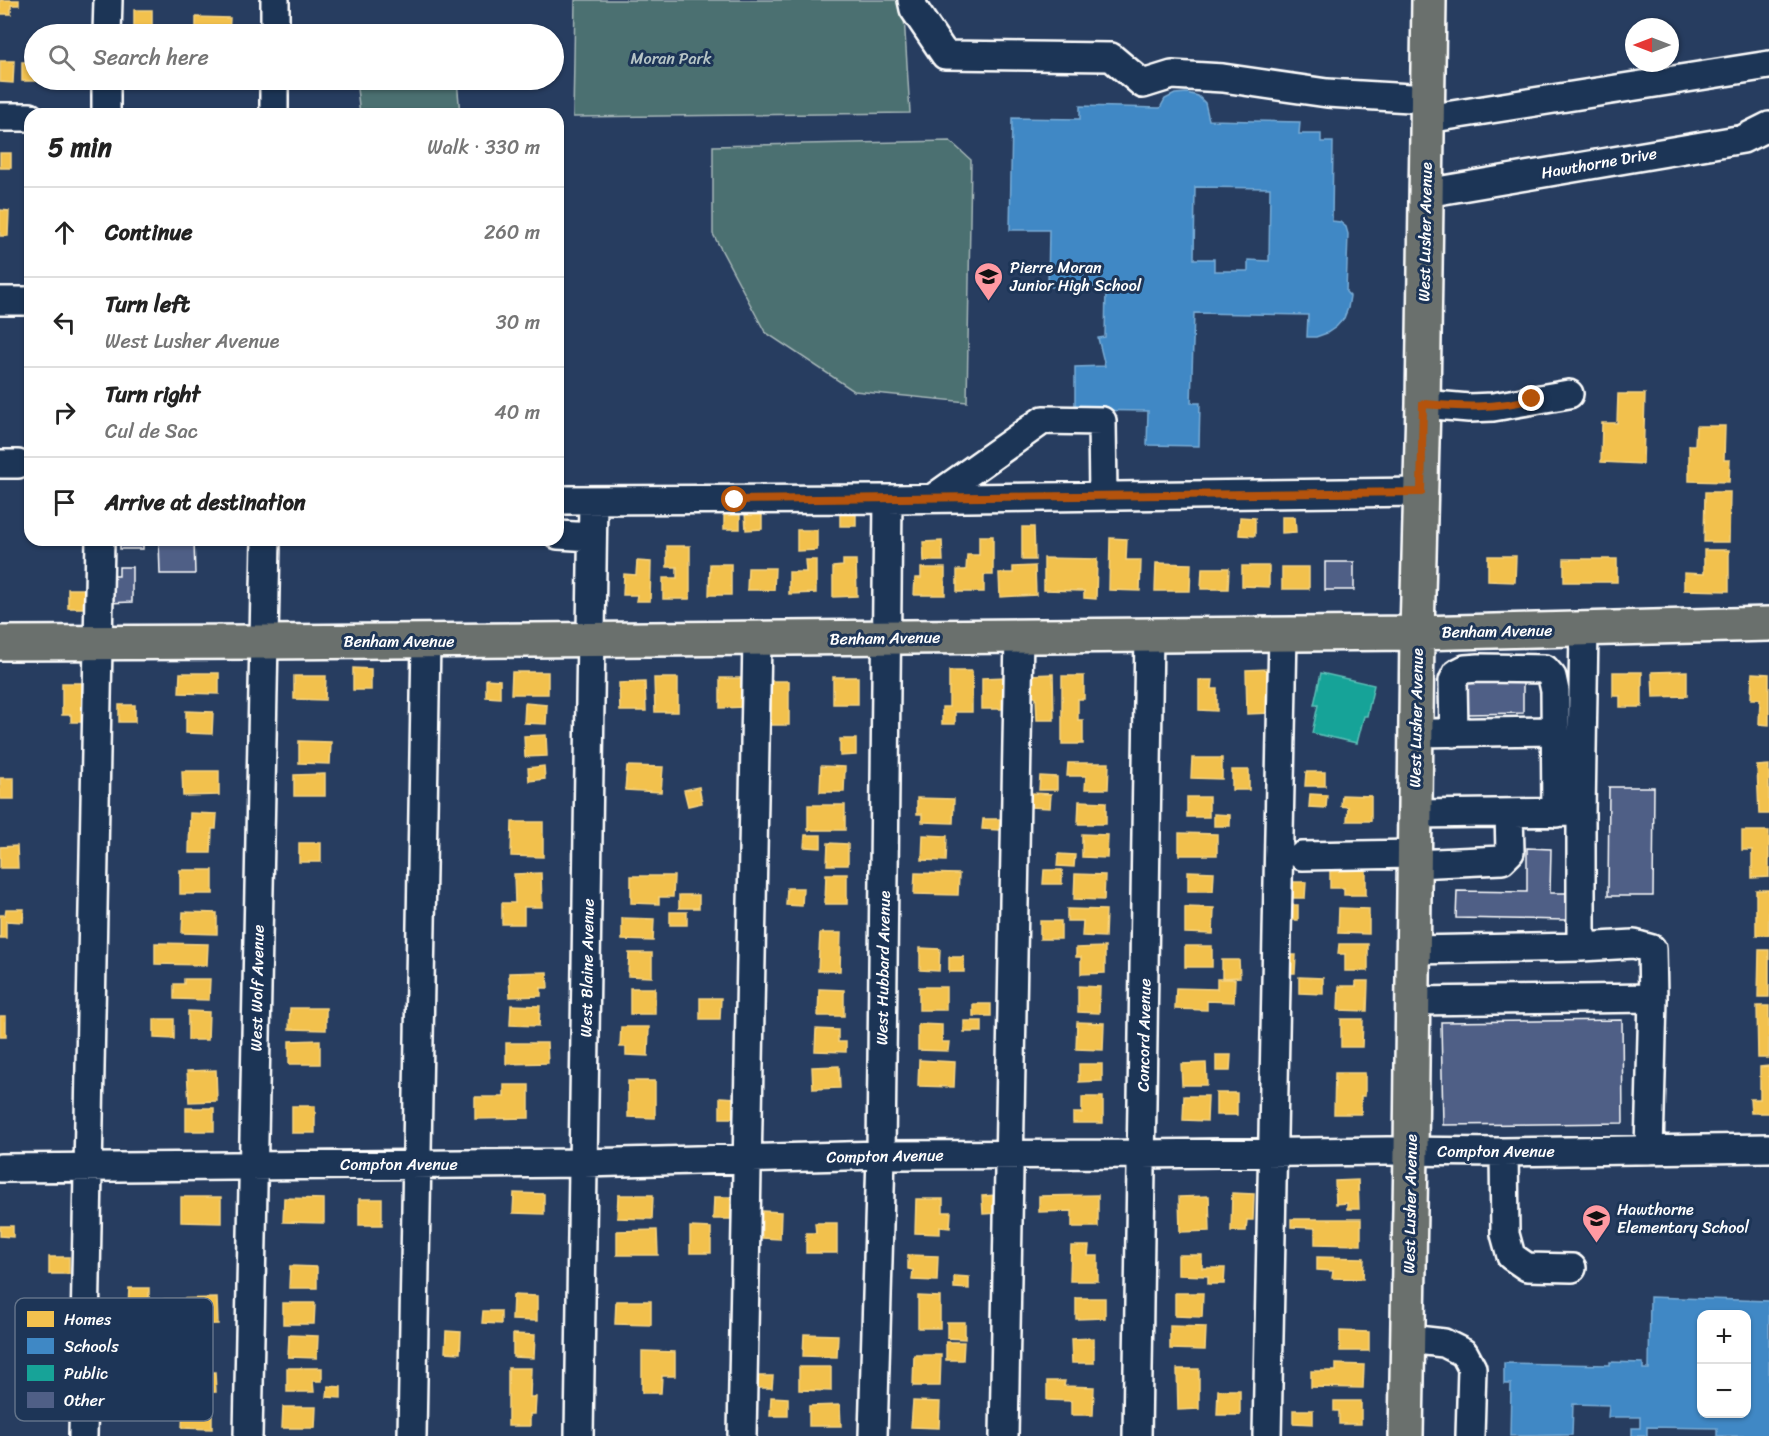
<!DOCTYPE html>
<html lang="en">
<head>
<meta charset="utf-8">
<style>
  body { margin:0; font-family:Sriracha,sans-serif; background:#f2f2f2; color:#222 }
  .controls { position:absolute; right:18px; bottom:18px; display:grid; overflow:hidden; border-radius:12px; box-shadow:0 2px 4px #0004 }
  .controls button { width:54px; height:54px; display:grid; place-items:center; padding:0; border:0; border-bottom:2px solid #e0e0e0; background:#fff; color:#222; font:30px sans-serif }
  .compass { position:absolute; left:1625px; top:18px; width:54px; height:54px; border-radius:50%; background:#fff; box-shadow:0 2px 4px #0004; rotate:270deg }
  .stop { position:absolute; width:18px; height:18px; margin:-14px; border:4px solid #b45309; border-radius:50%; background:#fff }
  .stop.end { background:#b45309; border-color:#fff; box-shadow:0 2px 6px #0008 }
  .list { margin:0; padding:0; list-style:none }
  h2 { display:flex; justify-content:space-between; align-items:center; height:78px; margin:0; padding:0 24px; font-size:26px }
  h2 small { font-size:20px; font-weight:400; color:#767676 }
  .list li { display:grid; grid-template-columns:39px 1fr auto; gap:18px; align-items:center; box-sizing:border-box; height:90px; padding:0 24px; border-top:2px solid #e0e0e0 }
  .list b { display:block; font-size:22px; white-space:nowrap }
  .list p { margin:0; font-size:20px; white-space:nowrap; color:#767676 }
  .list em { font-size:20px; font-style:normal; color:#767676 }
  .icon { flex:none; width:33px; height:33px; fill:none; stroke:currentColor; stroke-width:2; stroke-linecap:round; stroke-linejoin:round }
  .map { position:relative; flex:none; width:1769px; height:1436px; overflow:hidden }
  .search { position:absolute; background:#fff; box-shadow:0 2px 4px #0004; left:24px; top:24px; width:540px; height:66px; display:flex; align-items:center; gap:15px; box-sizing:border-box; padding:0 21px; border-radius:33px; color:#767676; font-size:22px }
  .panel { position:absolute; background:#fff; box-shadow:0 2px 4px #0004; left:24px; top:108px; width:540px; height:438px; border-radius:18px }
  .map>svg:first-child { display:block }
</style>
</head>
<body>
<div class="map">
<svg width="1769" height="1436" viewBox="0 0 1769 1436">
  <rect width="100%" height="100%" fill="#273d60"/>
  <filter id="ink" filterUnits="userSpaceOnUse"><feTurbulence type="fractalNoise" baseFrequency=".0167" numOctaves="2"/><feDisplacementMap in="SourceGraphic" scale="12" xChannelSelector="R" yChannelSelector="G"/><feConvolveMatrix kernelMatrix="1 2 1 2 8 2 1 2 1" color-interpolation-filters="sRGB"/></filter>
  <g filter="url(#ink)">
    <!-- green -->
    <path fill="#4c6f71" stroke="#a6b7b8" stroke-width="1.5" d="M575,0h328l7,113 -337,4z
      M356,80h101l3,34h-100z
      M950,141l21,19 -4,242 -113,-11 -89,-59 -52,-98v-88z"/>
    <!-- homes -->
    <path fill="#f2c14e" stroke="#f6d483" stroke-width="1.5" d="M0,0h19v5h-8v9h-11z
      M134,10h18v21h-18z
      M196,17l34,1 -1,16h-33z
      M0,61h14l-1,22 -13,-1z
      M22,62h12v18l9,1h-21z
      M0,153h11v15h-11z
      M0,210l9,1 -1,25h-8z
      M1618,394h27l-2,70 -42,-2 1,-39h15z
      M1696,426h29l-1,34h6l-1,22 -40,-1v-36h6z
      M1705,492h25l-1,50h-25z
      M724,512h16v17h-16z
      M840,512h16v14h-16z
      M745,513h17v16l-16,1z
      M1240,517l15,1v18l-16,-1z
      M1282,517h13l1,15 -14,1z
      M1022,527h12l1,33h-13z
      M797,530h20v20l-20,1z
      M979,536h14v39h-9v17h-27v-22h9l1,-15h12z
      M1110,538l17,1 -1,21h15l-1,31 -31,-1z
      M942,541l1,20h-19l-1,-19z
      M667,546h23v53h-27v-21h14v-11h-10z
      M1704,550h25v41l-45,-1v-17l20,1z
      M1488,556h28l-1,26 -27,-1z
      M1044,558l53,1 -1,40 -12,-1v-7l-40,-1z
      M1564,559h53v23h-53z
      M805,560h11v33l-27,1v-22h17z
      M843,560h13l1,36 -24,1v-30l10,-1z
      M637,561l14,1 -1,39h-14l1,-6h-14l1,-21 12,1z
      M1156,563l35,1 -1,27h-35z
      M710,564h21v31h-22z
      M1035,566l1,29 -36,2 -1,-24h14v-6z
      M1242,566h27v21l-27,-1z
      M1282,567h27v22h-27z
      M748,568h27l-1,22h-27z
      M921,568h24v27h-31l1,-17h6z
      M1202,568h27l-1,21h-27z
      M68,589h19v19h-19z
      M353,668l18,1v21h-18z
      M1270,669l1,44 -24,1 -1,-44z
      M949,671h23v41h-17v12h-13v-17h7z
      M1687,671v25l-34,1 -1,-25z
      M512,672h36v22h-37z
      M1613,672h29v35h-22v-11h-7z
      M180,673h39v21l-40,-1z
      M1752,673l17,1v51l-10,-1 1,-25h-9z
      M1053,674l1,46h-17l-1,-23h-7v-22z
      M294,676h32l-1,24 -31,-1z
      M1062,676h22v23h-6v21h5v24h-21z
      M833,677h25v27h-25z
      M1006,677v32h-24v-31z
      M654,678h24v34h-23z
      M720,678h25v29l-25,1z
      M486,679l14,1v18l-14,-1z
      M1199,680h14l-1,9h5v22l-18,-1z
      M768,681h21v44h-21z
      M645,682l1,29h-26l-1,-28z
      M62,683h24l-1,39h-14v-7h-9z
      M525,703l22,2 -1,19 -22,-1z
      M119,705h16v17h-16z
      M186,711l27,1 -1,22 -26,-1z
      M546,735l1,21 -22,1 -1,-21z
      M840,739h16v16l-16,1z
      M299,741l32,1 -1,22 -31,-1z
      M1192,758h30v21l-31,-1z
      M1068,763h41l-1,26h-23l1,-13h-19z
      M1769,765v49h-10l-2,-48z
      M544,766l1,13 -16,2 -1,-13z
      M627,766l36,1 -2,25 -36,-2z
      M821,766l24,1 -1,25h-24z
      M1232,770h17v20h-17z
      M182,771h37v24l-36,1z
      M1306,772h19v14h-20z
      M325,774v22h-31v-21z
      M1040,776l17,1v13h-18z
      M0,778h14v21h-14z
      M699,787l3,16 -14,3 -4,-16z
      M1031,793l20,1 -1,14 -20,-1z
      M1310,794l17,1 -1,13 -17,-1z
      M1342,795l29,1v25h-24l1,-14 -7,-1z
      M1187,797h22v20h-22z
      M917,798l37,1 -1,24 -31,-1v-8h-5z
      M1079,801l27,1v22h-28z
      M808,805h37v25h-37z
      M190,813l27,1 -1,15h-4l-1,24h-22z
      M1214,814l16,1v11h-16z
      M983,819h17l-1,11 -17,-1z
      M512,822h31v35l-32,-1z
      M1742,831h27v46l-17,1v-28h-10z
      M1179,833l38,1v21h-38z
      M1082,834l26,1 -1,23 -25,-1z
      M805,835h16v13l-17,-1z
      M923,835l24,1 -1,25 -24,-1z
      M299,843h22v19h-22z
      M828,843l20,1v21h-21z
      M17,846l1,22h-18v-21z
      M1058,854l17,1 -1,12 -17,-1z
      M1330,868h36v27h-22v-7h-14z
      M180,870h33v24h-33z
      M1044,870h18v14h-19z
      M1188,871l26,1 -1,19h-25z
      M541,873l1,34h-18v17h-22v-21h13l-1,-29z
      M915,873l44,1 -1,21 -44,-1z
      M826,874h21v30h-22z
      M1075,874l30,1 -1,25 -30,-1z
      M631,876h43l-1,21h-14v7l-28,-1z
      M1289,882h17l-1,16h-17z
      M787,888h16l-1,18 -16,-1z
      M1756,890h13v45h-13z
      M679,895h20v13h-20z
      M1285,905h13v15h-13z
      M1185,907l29,1 -1,26 -28,-1z
      M1339,908l30,1v25l-31,-1z
      M6,909h18l-1,13 -17,-1v17h-6v-23h5z
      M1067,909l39,1 -1,27 -23,-1 1,-15h-16z
      M183,912l34,1v21l-35,-1z
      M670,912h17v13h-17z
      M622,918l32,1 -1,22 -31,-1z
      M1040,921h21v18h-21z
      M820,933h21l-1,38h-22z
      M155,943l53,1 -1,21 -52,-1z
      M1339,944h29v27h-23v-17h-7z
      M1185,946h27v21h-27z
      M1105,947v26l-24,1v-17h-5v-9z
      M920,948l20,1 -1,22 -19,-1z
      M1759,950h10v47h-11z
      M629,953h23v24l-24,-1z
      M1284,955h12l-1,18h-11z
      M949,957h15v15h-15z
      M1222,960h17l1,17 -18,1z
      M547,972l1,16h-7v8l-31,1 -1,-24z
      M1299,977l24,1v16l-24,-1z
      M184,979h26l-1,21 -35,-1v-15h10z
      M1217,979h18l-1,23 -27,-1v9l-32,-1 1,-21 41,1z
      M1356,981h12l-1,30 -29,-1 1,-24h17z
      M1078,986l22,1 -1,26 -21,-1z
      M919,987h27v23h-27z
      M630,988h25v26h-25z
      M819,989l25,1v26h-26z
      M700,998h21l-1,21h-20z
      M973,1004h18v12h-18z
      M511,1005l29,1 -1,20 -29,-1z
      M1757,1006h12v52h-11z
      M290,1008h36v22l-37,-1z
      M188,1011l21,1 -1,28h-20z
      M0,1016h6v21h-6z
      M154,1019h20v20l-20,-1z
      M1341,1019h22l-1,28h-21z
      M964,1021h18v11h-18z
      M1077,1022l27,1 -1,27 -27,-1z
      M918,1024l24,1v17h7l-1,9 -30,-1z
      M621,1027h28l-1,29 -22,-1v-8h-6z
      M816,1029l22,1v12h8v10l-31,-1z
      M320,1040v24h-31v-23z
      M506,1043h41l1,20 -42,1z
      M1216,1055h15l-1,16h-14z
      M919,1060l36,2 -1,25 -36,-1z
      M1206,1063l1,22h-25l-1,-21z
      M1079,1064h23v17l-23,1z
      M839,1066l1,22 -27,1 -1,-22z
      M1769,1066v47h-18l-1,-14h10v-32z
      M216,1070l1,31 -28,1 -2,-31z
      M1335,1073h30v23h-4v18h-27z
      M628,1081h27v37l-27,-1z
      M504,1085h25v33l-54,1v-22h29z
      M1216,1093h21v22h-21z
      M1184,1096h24l-1,25 -24,-1z
      M720,1097l17,1v20h-17z
      M1082,1097h21v26h-30v-10h9z
      M292,1106h23v27h-23z
      M186,1108h28v23h-28z
      M1358,1180l1,29h-12v-6l-11,1 -1,-23z
      M514,1193l30,1v20l-31,-1z
      M1232,1193l22,1 -1,26h-6l-1,11h-15z
      M618,1195h35l-1,24 -35,-1z
      M997,1195l1,18 -15,1 -1,-18z
      M1098,1195v32h-26v-16l-33,1v-16z
      M1209,1196l1,35 -30,1 -1,-35z
      M181,1197h40v26l-40,-1z
      M714,1197h21v22h-22z
      M284,1198l40,1v24l-41,-1z
      M359,1199h23v26h-23z
      M916,1199h27v13h8l-1,16 -10,-1v7l-25,-1z
      M762,1211l19,1 -1,27 -18,-1z
      M1291,1219h70v26l-46,-1v-16l-24,-1z
      M815,1223h22v30h-31v-20h10z
      M0,1226h13v11l-13,-1z
      M690,1227l21,1v25h-21z
      M657,1230l1,25h-41v-24z
      M1071,1246h18l-1,10h10v25h-28z
      M908,1255l30,1 -1,25 -25,-1 1,-10 -5,-1z
      M1178,1255h24v13h23l-1,16h-16v-8l-30,-1z
      M49,1257h20v17h-20z
      M1317,1257l47,1 -1,21 -31,-1 1,-7 -16,-1z
      M290,1266l27,1v21h-28z
      M954,1276l15,1v12l-15,-1z
      M129,1288h20v32l-40,-1v-13h19z
      M1175,1293h28l-1,24 -27,-1z
      M513,1295l24,1v25l-25,-1z
      M918,1296l22,1v31h-22z
      M217,1298l1,26 -54,1v-26z
      M1076,1298h29v20l-29,1z
      M616,1301h35v24l-36,-1z
      M283,1303h32l-1,21h-31z
      M483,1311h18v13l-19,-1z
      M947,1322h18v17l-18,-1z
      M1170,1326l36,1 -1,23 -35,-1z
      M446,1331l15,1 -1,21 -15,-1z
      M1340,1331l29,1v19h-29z
      M513,1334l22,1 -1,23 -21,-1z
      M804,1334l34,1 -1,22 -34,-1z
      M289,1335l29,1 -1,22 -29,-1z
      M1094,1338v25h-22l-1,-24z
      M946,1342h18l-1,18h-17z
      M642,1351l33,1v24h-13l-1,17h-19z
      M914,1355h27l-1,31h-27z
      M1336,1364l28,1 -1,23 -52,-1v-16h25z
      M799,1367h32v24l-32,-1z
      M287,1368h35v13h-9l1,11h-27z
      M508,1368h23l-1,29h6l-1,17h-5v12h-22z
      M1177,1369h22v40l-21,1z
      M215,1372l1,20 -30,1v-20z
      M757,1376h16l-1,12h-15z
      M1047,1381h18l-1,5 30,1 -1,28h-22v-14l-24,-1z
      M328,1386l13,1v11l-14,-1z
      M1218,1390h22v25h-23z
      M771,1397l17,1v18h-18z
      M913,1401l27,1 -1,26 -28,-1z
      M1334,1401h27v23h-22v-13h-5z
      M840,1405l1,21h-32v-20z
      M283,1407h33l-1,21h-33z
      M183,1408l29,1v20l-30,-1z
      M1293,1410h20v14l-20,-1z"/>
    <!-- schools -->
    <path fill="#3f88c5" stroke="#79acd6" stroke-width="1.5" fill-rule="evenodd" d="M1187,93l11,3 7,7 4,17 91,2 -1,12h22v8h12l-1,79 8,1 6,5 2,7 -2,58 4,4 -2,12 -4,10 -8,9 -9,6 -11,4h-9l1,-22 -114,-2 -3,90h9l-1,43 -52,-1 1,-34 -73,-1v-43l30,-1 -7,-28 7,-1 1,-50h-58l1,-57h-39l2,-112 68,1v-13l80,2 5,-9 10,-5zM1195,187l75,1 -1,73 -21,-1v11h-34v-12h-20z
      M1650,1297l119,4v135h-52v-8l-70,-1v9h-15v-8h8v-11h-32l1,-12 -36,-1 -1,31 -62,1 1,-52h-7v-21l106,2v-3l33,1v6h6zM1702,1314h44v100h-44z"/>
    <!-- public -->
    <path fill="#17a398" stroke="#5dbfb7" stroke-width="1.5" d="M1321,673l53,12 -7,31h-3l-7,27 -45,-10 6,-28h-4z"/>
    <!-- building -->
    <path fill="#4f5f86" stroke="#fff" stroke-width="1.5" d="M120,540h23v9h-23z
      M159,540h35l1,34h-35z
      M1325,562h29v28h-29z
      M119,567h13v35l-25,1v-27h12z
      M1460,677h63v36l-56,1v-19h-7z
      M1609,787h45l-1,109h-45z
      M1527,848l24,1 -1,44h17l-1,27 -110,-2 1,-27 70,1z
      M1622,1020l1,103 -180,2 -2,-103z"/>
    <g fill="none" stroke-linecap="round" stroke-linejoin="round">
      <defs>
        <path id="minor" d="M912,0l2,9 31,46 166,2 32,27 29,-9 51,3 104,15 100,6
          M107,34l1,-34
          M275,34v-34
          M106,114v-34
          M274,114v-34
          M0,117h30
          M1427,119l342,-54
          M1426,193l317,-54 26,-13
          M0,301h30
          M1423,404l46,4 24,-1 76,-13
          M0,464h18
          M933,498l110,-78 59,1 1,75
          M558,500l330,-1 533,-7
          M558,535l34,2
          M1415,733l140,-2
          M1454,733l-1,-52 4,-8 8,-4 14,-1 66,1 7,8 3,14 1,122
          M1415,814l166,-2 3,-183
          M1302,856l112,-2
          M1414,864l88,-4 8,-8 -1,-39
          M1413,950l168,-3
          M1413,1001l240,-3 -1,-49 -18,-5 -53,3v-135
          M1649,1150l4,-152
          M1504,1152l1,82 6,22 16,11 45,1
          M0,1168l584,-5 297,-8 261,-1 246,-3 116,1 265,-4
          M1408,1339l36,4 20,10 8,15 -2,68
          M83,1436l17,-896
          M248,1436l18,-896
          M412,1436l14,-795
          M579,1436l14,-936
          M742,1436l15,-797
          M873,1436l8,-281 7,-656
          M1004,1436l15,-800
          M1137,1436l12,-802
          M1267,1436l16,-803"/>
        <path id="major" d="M0,643l264,-1 1153,-9 352,-9
          M1406,1436l5,-284 6,-519 6,-229 6,-404"/>
      </defs>
      <!-- minor casing -->
      <use href="#minor" stroke="#fff" stroke-width="32"/>
      <!-- major casing -->
      <use href="#major" stroke="#fff" stroke-width="38"/>
      <!-- minor -->
      <use href="#minor" stroke="#1d3557" stroke-width="27"/>
      <!-- major -->
      <use href="#major" stroke="#6a706d" stroke-width="33"/>
    </g>
  </g>
  <g fill="none" stroke-linecap="round" stroke-linejoin="round" filter="url(#ink)">
    <!-- route -->
    <path stroke="#b45309" stroke-width="8" d="M735,500l686,-8 2,-88c37,3 72,5 109,-5"/>
  </g>
  <!-- icons -->
  <defs>
    <symbol id="school-pin" viewBox="-11 -11 22 30"><path d="M0 17L-7.5 6A9.5 9.5 0 1 1 7.5 6Z" fill="#ff9aa2" stroke="#1d3557"/><path d="M0-5L7-2L0 1L-7-2ZM-4 1L0 2.5L4 1V4Q0 6-4 4Z" fill="#111"/></symbol>
  </defs>
  <g fill-rule="evenodd">
    <use href="#school-pin" x="972" y="260" width="33" height="45"/>
    <use href="#school-pin" x="1580" y="1202" width="33" height="45"/>
  </g>
  <g text-anchor="middle" dominant-baseline="central" stroke-width="6" stroke-linejoin="round" paint-order="stroke">
    <!-- park labels -->
    <g font-size="16" fill="#b7c5c6" stroke="#1d3557">
      <text x="671" y="58">Moran Park</text>
    </g>
    <!-- street labels -->
    <g font-size="16" fill="#fff" stroke="#1d3557">
      <text transform="translate(1599 163) rotate(-10)">Hawthorne Drive</text>
      <text transform="translate(1425 232) rotate(-89)">West Lusher Avenue</text>
      <text transform="translate(1497 631) rotate(-1)">Benham Avenue</text>
      <text transform="translate(885 638) rotate(-1)">Benham Avenue</text>
      <text x="399" y="641">Benham Avenue</text>
      <text transform="translate(1416 718) rotate(-89)">West Lusher Avenue</text>
      <text transform="translate(587 968) rotate(-89)">West Blaine Avenue</text>
      <text transform="translate(883 968) rotate(-89)">West Hubbard Avenue</text>
      <text transform="translate(257 988) rotate(-89)">West Wolf Avenue</text>
      <text transform="translate(1144 1035) rotate(-89)">Concord Avenue</text>
      <text x="1496" y="1151">Compton Avenue</text>
      <text transform="translate(885 1156) rotate(-1)">Compton Avenue</text>
      <text x="399" y="1164">Compton Avenue</text>
      <text transform="translate(1410 1204) rotate(-89)">West Lusher Avenue</text>
    </g>
    <!-- poi labels -->
    <g font-size="16" fill="#fff" stroke="#1d3557" text-anchor="start">
      <text x="1010" y="267">Pierre Moran<tspan x="1010" dy="18">Junior High School</tspan></text>
      <text x="1617" y="1209">Hawthorne<tspan x="1617" dy="18">Elementary School</tspan></text>
    </g>
  </g>
  <!-- legend -->
  <rect x="15" y="1298" width="198" height="123" rx="9" fill="#1d3557" stroke="#617289" stroke-width="1.5"/>
  <rect x="27" y="1311" width="27" height="16" fill="#f2c14e"/>
  <rect x="27" y="1338" width="27" height="16" fill="#3f88c5"/>
  <rect x="27" y="1365" width="27" height="16" fill="#17a398"/>
  <rect x="27" y="1392" width="27" height="16" fill="#4f5f86"/>
  <g font-size="16" fill="#fff">
    <text x="64" y="1325">Homes</text>
    <text x="64" y="1352">Schools</text>
    <text x="64" y="1379">Public</text>
    <text x="64" y="1406">Other</text>
  </g>
</svg>
<div class="controls">
<button>+</button>
<button>−</button>
</div>
<svg class="compass" viewBox="-18 -18 36 36"><path d="M0-13l5 13h-10z" fill="#e53935"/><path d="M0 13l5-13h-10z" fill="#767676"/></svg>
<div class="stop" style="left:735px;top:500px"></div>
<div class="stop end" style="left:1532px;top:399px"></div>
<div class="search"><svg class="icon" aria-label="search" viewBox="0 0 24 24"><circle cx="10" cy="10" r="6"/><path d="M15 15l6 6"/></svg>Search here</div>
<section class="panel">
<h2>5 min<small>Walk · 330 m</small></h2>
<ul class="list">
<li><svg class="icon" aria-label="ahead" viewBox="0 0 24 24"><path d="M12 20V5M6 11l6-6 6 6"/></svg><div><b>Continue</b></div><em>260 m</em></li>
<li><svg class="icon" aria-label="left" viewBox="0 0 24 24"><path d="M17 20v-9H6M10 6l-5 5 5 5"/></svg><div><b>Turn left</b><p>West Lusher Avenue</p></div><em>30 m</em></li>
<li><svg class="icon" aria-label="right" viewBox="0 0 24 24"><path d="M7 20v-9h11M14 6l5 5-5 5"/></svg><div><b>Turn right</b><p>Cul de Sac</p></div><em>40 m</em></li>
<li><svg class="icon" aria-label="arrive" viewBox="0 0 24 24"><path d="M6 21V4h12l-3 4 3 4H6"/></svg><div><b>Arrive at destination</b></div></li>
</ul>
</section>
</div>
</body>
</html>
